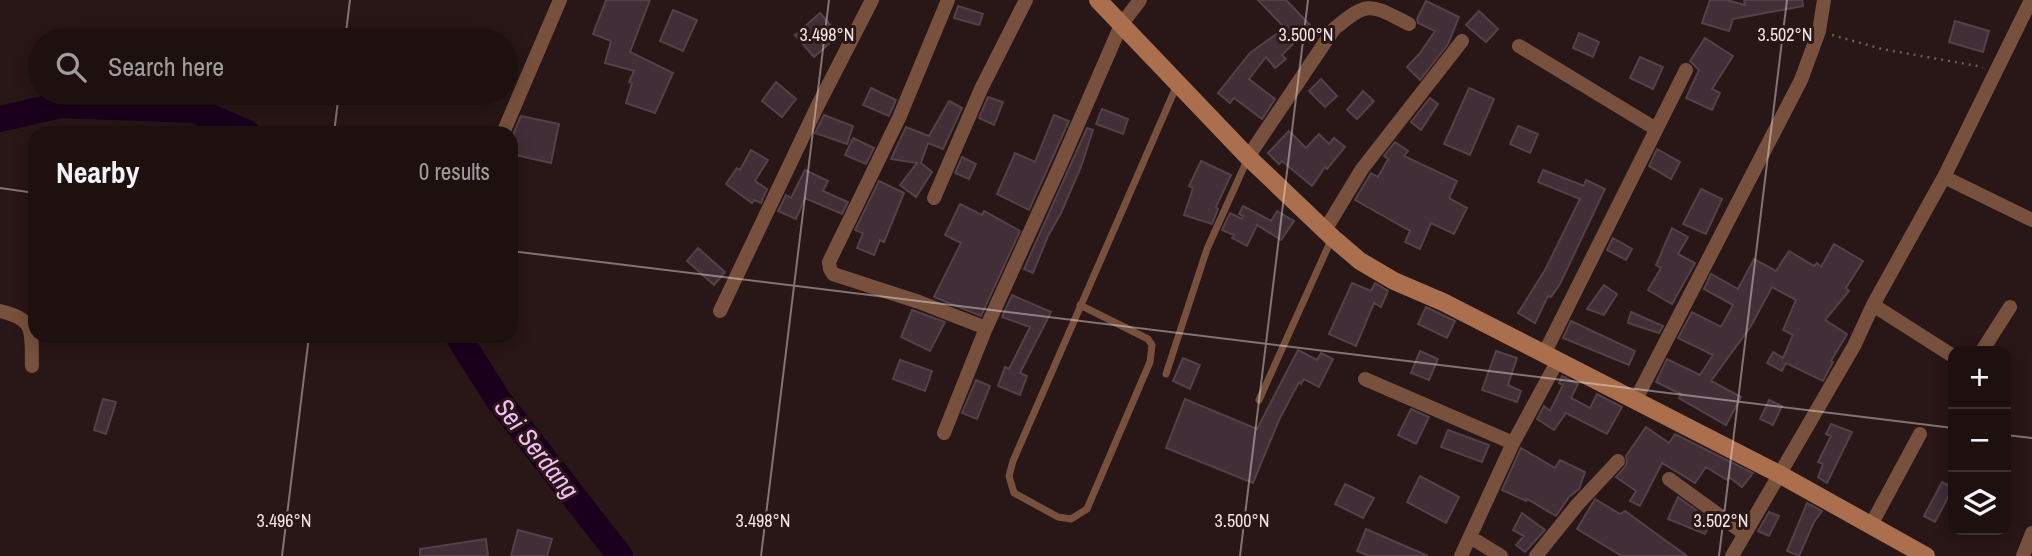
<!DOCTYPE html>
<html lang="en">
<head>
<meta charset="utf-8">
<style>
  body { margin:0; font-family:"Archivo Narrow",sans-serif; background:#271919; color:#f1f3f6 }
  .controls { position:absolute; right:21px; bottom:21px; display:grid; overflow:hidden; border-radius:14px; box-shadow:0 4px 18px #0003 }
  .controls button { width:63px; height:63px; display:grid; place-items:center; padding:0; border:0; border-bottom:2px solid #3c3030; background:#1f1010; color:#f1f3f6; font:35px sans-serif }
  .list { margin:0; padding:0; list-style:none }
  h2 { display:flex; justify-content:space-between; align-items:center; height:91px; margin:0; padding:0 28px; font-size:30px }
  h2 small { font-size:23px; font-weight:400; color:#a19d9f }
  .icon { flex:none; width:38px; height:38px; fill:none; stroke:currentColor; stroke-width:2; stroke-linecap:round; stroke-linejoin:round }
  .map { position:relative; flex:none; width:2032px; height:556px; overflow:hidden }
  .search { position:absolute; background:#1f1010; box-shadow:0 4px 18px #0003; left:28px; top:28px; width:490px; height:77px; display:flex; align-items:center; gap:18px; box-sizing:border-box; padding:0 24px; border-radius:38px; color:#a19d9f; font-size:26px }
  .panel { position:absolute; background:#1f1010; box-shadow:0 4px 18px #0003; left:28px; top:126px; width:490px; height:217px; border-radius:21px }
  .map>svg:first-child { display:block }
</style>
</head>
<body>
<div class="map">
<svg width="2032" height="556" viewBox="0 0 2032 556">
  <rect width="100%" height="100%" fill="#291616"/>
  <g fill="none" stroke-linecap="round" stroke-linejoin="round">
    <!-- river -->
    <path stroke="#1a001c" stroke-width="26" d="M0,119l60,-14 135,5 52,23
      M458,336l39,62 123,158"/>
  </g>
  <!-- building -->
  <path fill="#412e36" stroke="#544048" stroke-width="2" d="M606,0h44l-20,52 43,21 -18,40 -29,-10 6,-20 -3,-1 5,-11 -29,-8 6,-22 -18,-7z
    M1258,0h28l25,26 -29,29 4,4 -11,9 -9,-11 -17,22 26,20 -13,20 -28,-21 -4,5 -12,-10 32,-40 35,-25z
    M1710,0h17l18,5 -1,-5h58l1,6 -70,13 -4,12 -27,-8z
    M1426,1l33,16 -11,27 -28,36 -13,-13 13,-14 15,-22 -17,-8 -1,-4z
    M958,6l25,8 -4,11 -25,-7z
    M673,10l24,10 -14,31 -23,-10z
    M1479,11l19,18 -12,13 -20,-17z
    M820,13l19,22 -25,22 -19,-22z
    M1955,21l34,10 -6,21 -34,-10z
    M1579,33l20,9 -6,15 -20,-9z
    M1705,38l28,18 -21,33 8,4 -8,17 -26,-12 13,-28 -9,-9z
    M1640,57l23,10 -10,22 -23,-11z
    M1321,79l16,17 -12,11 -16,-16z
    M776,82l20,17 -14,18 -20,-16z
    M871,88l25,12 -7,16 -26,-11z
    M1469,88l25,11 -24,56 -26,-11z
    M1363,91l11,10 -17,18 -10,-9z
    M988,97l15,5 -9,23 -15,-7z
    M1430,98l8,6 -17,26 -10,-8z
    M949,101l13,7 -19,41 -15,-6 -7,20 11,9 -16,25 -16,-12 17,-22 -26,-4 15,-32 23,9z
    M1102,109l26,10 -5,15 -27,-10z
    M824,115l29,11 -6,18 -32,-11z
    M1054,115l15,6 -40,89 -32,-16 18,-41 20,9z
    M521,116l38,8 -8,39 -40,-9 3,-22z
    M1518,126l20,8 -8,19 -20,-9z
    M1087,128l6,2 -12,37 -20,46 -13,23 -15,37 -9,-4z
    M1289,131l17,17 13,-14 10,10 5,-6 11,9 -18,22 -2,-2 -13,19 -30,-25 -3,3 -11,-11z
    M853,138l21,10 -8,16 -21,-9z
    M1395,142l13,9 -4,5 53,25 -8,17 18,10 -13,26 -23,-11 -11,26 -15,-7 5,-11 -55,-31 16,-27 7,4 10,-18 -4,-3z
    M1657,149l23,13 -9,17 -22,-13z
    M751,150l17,10 -13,21 12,8 -6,14 -7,-3 -2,3 -26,-19 11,-16 3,2z
    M962,157l14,7 -7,15 -14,-6z
    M1201,161l30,14 -15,32 2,2 -6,15 -28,-9 9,-27 -4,-2z
    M805,170l23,11 -5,10 25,11 -6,12 -37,-16 -9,21 -18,-8 8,-16 5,3z
    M1543,170l41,16 2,-6 19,9 -45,95 -9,13 -3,-1 -13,27 -17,-10 27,-43 35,-71 -42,-17z
    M879,181l25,12 -20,49 -4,-2 -6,15 -17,-7 6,-15 -8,-3z
    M1701,189l21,10 -16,35 -23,-10z
    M960,204l22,11 2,-4 36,20 -39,85 -47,-19 27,-54 -16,-8z
    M1243,206l28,15 6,-10 17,10 -13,19 -24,-15 -10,21 -15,-8 2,-3 -12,-5 8,-17 12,6 1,-3 -4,-2z
    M1672,228l16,9 -10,17 17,9 -23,41 -24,-14 13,-22 -5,-3z
    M1613,238l19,11 -6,11 -19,-10z
    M1834,244l29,17 -17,27 3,3 -24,29 22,14 -16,27 2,1 -10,19 -37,-18 -4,8 -15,-8 6,-11 10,6 10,-23 -10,-5 13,-30 -24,-13 -21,39 -40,55 30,16 -15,28 -47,-27 2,-4 -25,-12 11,-23 33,16 13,-20 -35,-17 14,-26 29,15 12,-22 -29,-16 7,-15 27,15 16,-30 22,12 13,-20 25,15 3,-3 4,4z
    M698,248l27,24 -11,13 -27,-24z
    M1352,283l19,8 4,-8 13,8 -7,16 -7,-4 -18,43 -27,-12z
    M1604,285l13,9 -13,21 -17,-6z
    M1012,295l39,17 -31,61 7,3 -7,19 -22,-9 7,-19 4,2 21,-42 -28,-10z
    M1426,307l29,14 -8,17 -29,-14z
    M912,310l33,12 -15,29 -29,-14z
    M1631,312l32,14 -4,7 -31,-10z
    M1571,321l64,30 -6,14 -66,-27z
    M1298,350l19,10 4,-7 12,6 -14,28 -15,-8 -3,5 -2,-2 -20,38 -26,63 -87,-35 19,-49 72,30z
    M1420,351l18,8 -9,21 -18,-7z
    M1496,351l21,7 -9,27 13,6 -4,11 -35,-12z
    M1183,358l17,7 -10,24 -17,-8z
    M900,360l32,11 -7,20 -32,-12z
    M1562,376l16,8 -7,14 19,10 7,-14 25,13 -15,27 -41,-21 -12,17 -17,-11 7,-13 6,5 13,-26 -4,-2z
    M976,380l14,6 -13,33 -15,-6z
    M103,399l13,3 -10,32 -12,-4z
    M1769,400l13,6 -9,19 -13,-6z
    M1411,409l18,8 -13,27 -18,-9z
    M1831,424l21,8 -25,51 -9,-6 5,-13 -5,-2 13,-26 -5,-2z
    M1646,427l23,16 6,-9 78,39 -11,14 -13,-10 -2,3 -21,-13 -11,16 -33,-20 -22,43 -10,-5 6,-10 -20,-14 9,-10 2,-5 -1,-6z
    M1448,430l41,15 -7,17 -41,-15z
    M1521,448l34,20 5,-8 25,12 -6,17 -10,8 -13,19 -29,-17 -1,2 -24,-11z
    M1420,476l39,21 -13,26 -39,-21z
    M1942,482l11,6 -18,34 -11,-6z
    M1345,484l29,14 -11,20 -28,-14z
    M1678,497l33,24 -6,13 -37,-15z
    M1595,499l25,15 5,-3 62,45h-65l-45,-27z
    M1807,503l15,8 -8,11 -15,34 -12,-5z
    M1769,512l10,4 -10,20 -11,-5z
    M1522,513l23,17 -20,22 -9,-7 8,-9 -11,-6z
    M1366,529l62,27h-59l-12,-5z
    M518,530l34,9 -5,17h-36z
    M486,539l2,17h-68v-7z"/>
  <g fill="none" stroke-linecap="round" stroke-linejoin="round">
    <!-- path -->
    <path stroke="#6b5a59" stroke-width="2.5" stroke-dasharray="2 5" stroke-linecap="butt" d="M1832,35l50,14 101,18"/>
    <!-- service -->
    <path stroke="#77513d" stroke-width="7" d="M1080,305l68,34 4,6 -2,17 -63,147 -16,10 -13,-2 -44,-24 -5,-17 4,-15 164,-376
      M1166,374l41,-125 41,-91
      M1259,400l73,-162"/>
    <!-- minor -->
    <path stroke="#77513d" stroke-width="14" d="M948,0l-49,118 -70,144 1,7 3,5 86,28 67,26
      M1519,46l137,83
      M503,133l57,-133
      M1248,157l86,-128c35,-29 35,-25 75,-5
      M1944,177l88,43
      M934,198l47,-109 45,-89
      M1325,230l37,-61 100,-128
      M1873,305l80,51
      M0,311c37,8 31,22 32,55
      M720,311l98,-206 54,-105
      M1982,351l28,-44
      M1544,354l142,-284
      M1365,379l148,64
      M1635,401l166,-321 18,-49 5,-31
      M944,433l42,-105 72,-158 63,-145 19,-25
      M1669,479l76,55
      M1871,525l49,-91
      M1470,537l31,19
      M1461,556l52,-113 44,-81
      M1536,556l41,-51 41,-44
      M1732,556l122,-210 19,-41 71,-128 87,-177
      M2023,556l9,-23"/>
    <!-- secondary -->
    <path stroke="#ab6f4e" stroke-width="18" d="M1098,0l150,157 85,81 27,23 34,20 49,21 338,173 145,81"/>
  </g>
  <!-- ticks -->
  <path fill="none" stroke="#f2e4e3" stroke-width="2" stroke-opacity="0.45" d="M345,40l5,-40M334,133l5,-40M0,188l35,5M511,251l1442,177M2006,435l26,3M282,556l27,-220M761,556l68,-556M1240,556l68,-556M1719,556l68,-556"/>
  <g text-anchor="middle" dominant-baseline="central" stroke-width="6" stroke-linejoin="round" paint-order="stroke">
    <!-- water labels -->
    <g font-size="26" font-style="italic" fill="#f4bbf7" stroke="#291616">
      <text transform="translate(537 448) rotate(52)">Sei Serdang</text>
    </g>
  </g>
  <g font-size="18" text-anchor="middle" fill="#f2e4e3" stroke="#291616" stroke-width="6" stroke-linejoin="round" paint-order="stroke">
    <text x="827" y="41">3.498°N</text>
    <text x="1306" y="41">3.500°N</text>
    <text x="1785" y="41">3.502°N</text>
    <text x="284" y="527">3.496°N</text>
    <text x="763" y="527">3.498°N</text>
    <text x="1242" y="527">3.500°N</text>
    <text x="1721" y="527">3.502°N</text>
  </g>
</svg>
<div class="controls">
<button>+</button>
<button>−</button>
<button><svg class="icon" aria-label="layers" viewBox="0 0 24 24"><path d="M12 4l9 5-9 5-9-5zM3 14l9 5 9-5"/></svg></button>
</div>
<div class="search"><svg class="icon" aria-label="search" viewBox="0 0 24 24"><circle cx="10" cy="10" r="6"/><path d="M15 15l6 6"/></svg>Search here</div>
<section class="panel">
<h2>Nearby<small>0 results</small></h2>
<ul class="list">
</ul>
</section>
</div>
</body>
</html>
